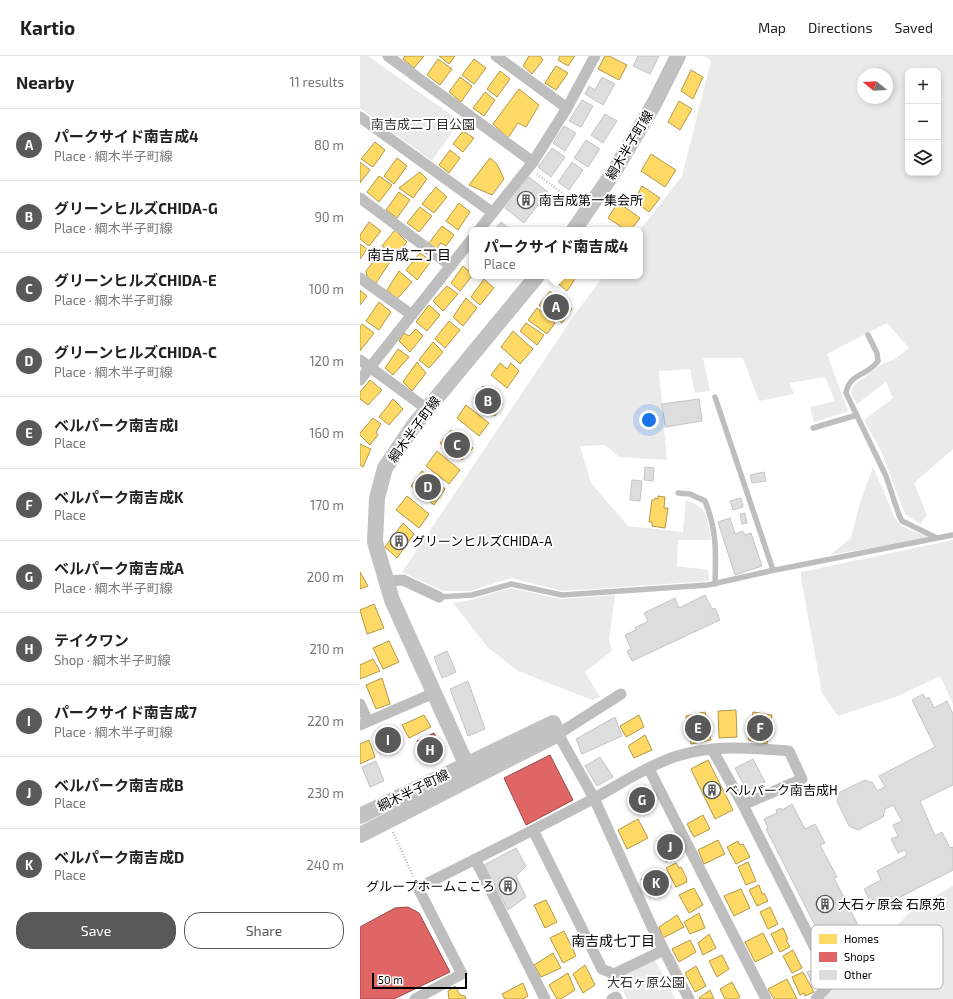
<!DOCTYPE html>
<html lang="en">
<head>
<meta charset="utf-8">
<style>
  body { margin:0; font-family:"Exo 2","Noto Sans JP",sans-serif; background:#f6f6f6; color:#222 }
  .controls { position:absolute; right:12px; top:12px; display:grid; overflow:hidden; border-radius:8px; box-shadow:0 2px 6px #0003 }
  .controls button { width:36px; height:36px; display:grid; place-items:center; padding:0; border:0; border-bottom:1px solid #e0e0e0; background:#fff; color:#222; font:20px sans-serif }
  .compass { position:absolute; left:497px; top:12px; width:36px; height:36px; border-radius:50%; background:#fff; box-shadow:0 2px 6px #0003; rotate:288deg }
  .scale { position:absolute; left:12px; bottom:10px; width:95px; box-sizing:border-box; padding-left:4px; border:2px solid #000; border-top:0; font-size:11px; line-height:14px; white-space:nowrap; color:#000; -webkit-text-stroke:3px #fff; paint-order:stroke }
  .you { position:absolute; left:289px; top:364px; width:14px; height:14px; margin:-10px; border:3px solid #fff; border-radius:50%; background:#1a73e8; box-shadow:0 0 0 6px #1a73e833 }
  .badge { display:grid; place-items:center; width:26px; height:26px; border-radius:50%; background:#595959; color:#fff; font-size:13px; font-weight:700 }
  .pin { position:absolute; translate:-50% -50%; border:2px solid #fff; box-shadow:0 1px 4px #0006 }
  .popup { position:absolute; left:109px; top:171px; width:174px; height:52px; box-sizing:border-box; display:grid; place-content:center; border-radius:8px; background:#fff; filter:drop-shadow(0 1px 3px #0005); font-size:13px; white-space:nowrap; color:#767676 }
  .popup b { font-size:15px; color:#222 }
  .popup::after { content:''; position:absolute; left:50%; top:100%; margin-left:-8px; border:8px solid transparent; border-top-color:#fff }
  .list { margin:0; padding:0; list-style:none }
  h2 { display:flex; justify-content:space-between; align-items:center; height:52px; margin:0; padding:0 16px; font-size:17px }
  h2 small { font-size:13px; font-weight:400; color:#767676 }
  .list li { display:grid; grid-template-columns:26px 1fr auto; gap:12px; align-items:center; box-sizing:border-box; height:72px; padding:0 16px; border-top:1px solid #e0e0e0 }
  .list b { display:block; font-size:15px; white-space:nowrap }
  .list p { margin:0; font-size:13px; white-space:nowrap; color:#767676 }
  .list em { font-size:13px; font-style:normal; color:#767676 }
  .actions { display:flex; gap:8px; padding:12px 16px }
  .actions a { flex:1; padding:9px 0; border:1px solid #595959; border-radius:16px; text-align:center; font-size:14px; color:#595959 }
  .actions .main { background:#595959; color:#fff }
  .icon { flex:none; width:22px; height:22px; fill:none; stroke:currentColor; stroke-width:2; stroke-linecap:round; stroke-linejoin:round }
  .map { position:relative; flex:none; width:593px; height:943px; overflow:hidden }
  header { display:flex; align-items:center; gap:24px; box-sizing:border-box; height:56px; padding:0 20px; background:#fff; border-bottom:1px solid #e0e0e0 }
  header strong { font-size:19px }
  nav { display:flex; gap:22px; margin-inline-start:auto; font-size:14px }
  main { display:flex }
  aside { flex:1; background:#fff }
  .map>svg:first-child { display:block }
</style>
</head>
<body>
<header>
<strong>Kartio</strong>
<nav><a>Map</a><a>Directions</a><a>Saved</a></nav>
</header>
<main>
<aside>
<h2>Nearby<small>11 results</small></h2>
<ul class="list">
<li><span class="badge">A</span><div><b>パークサイド南吉成4</b><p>Place · 綱木半子町線</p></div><em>80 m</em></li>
<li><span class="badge">B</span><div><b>グリーンヒルズCHIDA-G</b><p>Place · 綱木半子町線</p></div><em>90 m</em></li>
<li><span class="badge">C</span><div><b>グリーンヒルズCHIDA-E</b><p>Place · 綱木半子町線</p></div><em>100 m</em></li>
<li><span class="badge">D</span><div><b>グリーンヒルズCHIDA-C</b><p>Place · 綱木半子町線</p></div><em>120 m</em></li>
<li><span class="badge">E</span><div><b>ベルパーク南吉成I</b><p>Place</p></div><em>160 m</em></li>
<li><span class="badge">F</span><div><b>ベルパーク南吉成K</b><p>Place</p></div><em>170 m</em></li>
<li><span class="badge">G</span><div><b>ベルパーク南吉成A</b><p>Place · 綱木半子町線</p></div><em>200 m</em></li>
<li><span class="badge">H</span><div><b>テイクワン</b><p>Shop · 綱木半子町線</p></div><em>210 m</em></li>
<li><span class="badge">I</span><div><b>パークサイド南吉成7</b><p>Place · 綱木半子町線</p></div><em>220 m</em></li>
<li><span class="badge">J</span><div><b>ベルパーク南吉成B</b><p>Place</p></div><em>230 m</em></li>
<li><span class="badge">K</span><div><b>ベルパーク南吉成D</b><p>Place</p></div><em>240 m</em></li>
</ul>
<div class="actions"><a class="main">Save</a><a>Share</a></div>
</aside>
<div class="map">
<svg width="593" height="943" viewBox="0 0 593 943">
  <rect width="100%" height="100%" fill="#fff"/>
  <!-- green -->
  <path fill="#eaeaea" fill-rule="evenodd" d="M0,0h8l92,65 -28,40 -72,-53z
    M344,0h249v393l-39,34 13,32 -7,9 -15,-10 -24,-63 -17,-31 29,-22 -7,-16 -29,22 -6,-11 3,-8 28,-21 13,-5 14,-11 -22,-25 -60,31 21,57 -34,11 -4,-15 25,-6 -10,-24 -36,6 5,11 -35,7 -16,-43h-40l7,33 -15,2 -5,-24 -31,2 8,89 -48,-3 -14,-12 -25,1 11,37 37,43 55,6 3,-32c23,9 21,18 25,40h-33l-1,26 31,4 1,11 -147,10 -50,-13 -42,13h-27l-41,-19 173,-258 29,-38h36v-46l42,-54 29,-115zM548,15h30v102h-30zM503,18h24v24h-24z
    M513,411l22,51 6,8 29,12 -100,17 21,-17 10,-39z
    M593,484v164l-13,-28 -42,20 -60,20 -16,-23 -21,-115v-6z
    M151,532l50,11 54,-4 -6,45 3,11 -27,21 15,25 -8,3 -74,-29 -30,-23 -35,-45 17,-3z
    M593,830v113h-129l91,-92z
    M295,904l20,39h-48l-10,-21z"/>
  <!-- homes -->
  <path fill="#ffd966" stroke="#b29847" d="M45,0h19l-10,12 -11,-9z
    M79,0h16l-6,8z
    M169,0h11l3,4 -11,14 -9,-8z
    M200,0h15l-7,10 -10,-6z
    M245,0h4l18,9 -8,15 -21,-11z
    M78,3l14,10 -12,16 -13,-10z
    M114,3l12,9 -12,16 -12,-9z
    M196,10l12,7 -12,17 -11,-7z
    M331,14l12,7 -10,22 -12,-8z
    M140,15l10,8 -13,18 -10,-8z
    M100,21l12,9 -11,16 -12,-10z
    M159,33l20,16 -13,22 -8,-4 -10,15 -15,-14z
    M125,36l10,8 -11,16 -11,-8z
    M319,45l13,8 -12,21 -12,-8z
    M103,75l11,7 -11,14 -10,-8z
    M15,86l10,8 -12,17 -12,-8z
    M90,94l10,8 -11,15 -10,-8z
    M291,98l25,16 -11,17 -24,-16z
    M37,102l10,8 -13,18 -10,-8z
    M130,102l7,6 7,15 -12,16 -23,-10z
    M0,106l10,8 -10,13z
    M60,116l7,7 -14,19 -14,-10z
    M19,120l13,9 -13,17 -12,-10z
    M282,130l18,12 -11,14 -15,-11z
    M76,131l11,10 -13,16 -12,-9z
    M39,136l11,8 -13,18 -11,-8z
    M258,146l22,16 -9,12h-5l-18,-12z
    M99,147l11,9 -12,18 -12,-9z
    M60,151l12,9 -13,16 -12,-9z
    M9,166l12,9 -12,15 -9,-7v-4z
    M82,170l12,9 -8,11 -5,-3 -5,6 -7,-6z
    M35,174l12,12 -12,14 -13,-10z
    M0,188l7,5 -7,10z
    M60,197l11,8 -14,19 -11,-10z
    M19,198l11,8 -14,21 -9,-6 -1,-6z
    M103,210l9,8v2l-12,15 -9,-8z
    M39,215l13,11 -15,17 -10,-9z
    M199,220h18l-10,15 -12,-10z
    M124,223l10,9 -14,17 -9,-8z
    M87,230l11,8 -15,17 -10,-10z
    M0,234l7,6 -7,9z
    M190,235l22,18 -10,14 -23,-18z
    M106,242l11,10 -14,18 -10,-9z
    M19,246l12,10 -12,18 -13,-9z
    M69,249l11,10 -13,16 -11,-9z
    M177,252l18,15 -8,11 -19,-14z
    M89,265l11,9 -15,18 -10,-9z
    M166,267l18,12 -7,10 -17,-14z
    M2,268l12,9 -14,18v-24z
    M56,273l7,7 -13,16 -11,-11 5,-8 5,3z
    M153,275l20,18 -13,15 -19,-17z
    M73,286l10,10 -14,16 -10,-8z
    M38,293l11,8 -16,18 -8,-7z
    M57,306l9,11 -14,18 -9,-9z
    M140,307l7,6 4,-6 8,8 -12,17 -16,-13z
    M10,324l12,10 -14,15 -8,-6v-7z
    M123,330l20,18 -8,12 -22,-17z
    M33,343l10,10 -14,16 -10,-8z
    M106,349l23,18 -10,13 -22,-18z
    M13,362l8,6 -5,8 2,3 -8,10 -10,-10v-2z
    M91,374l22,18 -11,12 -22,-17z
    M0,388l11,5 -8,18 -3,-2z
    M77,395l23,19 -11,14 -23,-18z
    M62,415l23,18 -11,16 -23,-19z
    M47,440l22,18 -10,14 -23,-18z
    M298,440l7,1 -1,11h4l-3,20 -13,-2v-4h-3l3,-22h2l1,-2 3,1z
    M43,467l11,11 -17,24 -12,-11z
    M0,516l8,14 -8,3z
    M14,548l10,24 -17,6 -7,-24z
    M29,585l10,21 -16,7 -10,-21z
    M13,603l7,12 -20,8v-14z
    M22,622l8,26 -14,5 -10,-24z
    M376,654l1,27 -18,1 -1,-27z
    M345,656l6,28 -20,4 -5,-28z
    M393,656l19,3 -5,29 -19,-4z
    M64,659l7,12 -22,11 -7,-13z
    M279,659l5,12 -18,10 -6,-11z
    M35,672l8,13 -23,12 -6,-14z
    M285,679l7,15 -18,8 -6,-12z
    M9,684l6,17 -15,7v-20z
    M348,704l25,50 -18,9 -24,-50z
    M285,729l11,20 -17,9 -11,-20z
    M343,759l7,14 -16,8 -7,-13z
    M278,763l10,19 -21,11 -9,-19z
    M313,777l10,21 -17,8 -10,-21z
    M358,784l7,14 -21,10 -6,-14z
    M378,785l2,4 3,-1 7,13 -14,7 -9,-17z
    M388,806l8,19 -10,4 -8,-18z
    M316,807l3,5 2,-1 6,12 -1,1 1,2 -11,5 -10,-19z
    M302,813l9,18 -21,10 -9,-18z
    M399,829l3,9 2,-1 4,8 -11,5 -8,-16z
    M334,832l9,17 -14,8 -10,-18z
    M381,833l9,19 -16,8 -10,-20z
    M186,844l11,22 -12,6 -11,-23z
    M410,851l8,17 -10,5 -8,-17z
    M339,857l6,15 -15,6 -6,-12z
    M317,859l7,12 -21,11 -4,-11z
    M423,872l5,11 -2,1 4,7 -10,5 -9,-18z
    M204,875l12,25 -13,7 -13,-25z
    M403,877l10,20 -18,9 -10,-20z
    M349,878l7,14 -13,7 -5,-12z
    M330,884l6,12 -17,10 -7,-13z
    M433,894l9,18 -10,5 -9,-17z
    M193,897l8,15 -20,9 -7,-12z
    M362,899l7,14 -12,8 -8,-16z
    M225,909l10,20 -12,8 -10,-19z
    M336,910l10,20 -11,6 -10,-19z
    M443,916l11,20 -9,4 -1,-3 -4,2 -8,-18z
    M208,917l7,17 -14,9h-4l-8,-14z
    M427,923l10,20h-23l-6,-10z
    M372,926l8,15 -3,2h-12l-5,-10z
    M163,927l5,13 -5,3h-18l-3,-5z
    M95,930l5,9 5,1 1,3h-17l-1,-8z
    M350,934l4,9h-14l-1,-1z"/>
  <!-- shops -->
  <path fill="#e06666" stroke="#9d4747" d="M74,677l6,12 -4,12 -10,4 -9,-20z
    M190,699l23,45 -47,25 -22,-47z
    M48,851l11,6 31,59 -56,27h-34v-72l35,-19z"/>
  <!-- building -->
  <path fill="#ddd" stroke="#c5c5c5" d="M278,0h21l-9,18 -17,-8z
    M242,21l13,7 -12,21 -18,-11 4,-8 6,4z
    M222,44l11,6 -12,21 -12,-6z
    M245,58l12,7 -14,22 -12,-8z
    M204,70l12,7 -11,18 -12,-8z
    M226,84l14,9 -12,18 -14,-9z
    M192,92l13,9 -14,20 -13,-10z
    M212,106l11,8 -14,20 -11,-8z
    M169,121l19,15 -24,31 -19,-15z
    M141,166l10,8h-17z
    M339,343l3,22 -37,6 -3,-23z
    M285,411l9,1 -1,13 -9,-1z
    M404,416l2,9 -14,2 -2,-8z
    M272,424l10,1 -2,20 -10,-1z
    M381,442l2,9 -10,3 -3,-9z
    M385,457l2,10 -5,1 -2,-10z
    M370,462l5,16 8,-3 2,4 6,-2 11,33 -27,9 -17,-53z
    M345,539l7,14 3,-1 5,12 -88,41 -5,-10 4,-2 -6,-14 11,-5 -1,-2 13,-7 -4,-8 31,-15 4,10z
    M87,595l9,21 -14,6 -8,-21z
    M108,625l17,48 -17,7 -18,-47z
    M563,638l3,5 3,-2 5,11 13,-7 6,13v71l-33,16 15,35 7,-4 8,16 3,-1v23l-74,38 -5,-9 -4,2 -6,-12 17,-9 -4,-9 30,-16 -2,-5 -7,3 -7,-14 7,-3 -5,-11 9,-4 -9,-16 -8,4 -2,8 -25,13 -9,-4 -12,-25 3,-9 25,-12 8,3 4,8 8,-4 -6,-11 56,-29 -23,-47z
    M255,661l7,19 -40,18 -6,-15z
    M240,701l13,20 -16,9 -12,-20z
    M393,703l12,23 -18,9 -12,-23z
    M16,705l8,20 -14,6 -8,-20z
    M432,748l13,25 10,-5 10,19 -5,2 17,32 -3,1 26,51 -3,2 7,13 -27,14 -6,-11 -4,2 -61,-120 2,-1 -4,-9 13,-6 -1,-3 5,-2 1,2z
    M156,792l10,18 -10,10 10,21 -18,13 -24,-45z
    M453,914l4,8 -6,3 -4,-9z"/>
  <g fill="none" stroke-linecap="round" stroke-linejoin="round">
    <!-- path -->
    <path stroke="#b8b8b8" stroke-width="2.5" stroke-dasharray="1 2" stroke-linecap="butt" d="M177,118l39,30
      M33,776l21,46"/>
    <!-- lane -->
    <path stroke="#bebebe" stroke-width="5.5" d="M508,279l9,18 1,8c-10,15 -29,12 -32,32l40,83 13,39 3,6 35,17
      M355,341l58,173
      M453,372l44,-13
      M318,437l12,1 15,7c12,30 11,51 10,83
      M79,541l33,-2 39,-11 51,11 146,-10 62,-14 183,-36"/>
    <!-- street -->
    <path stroke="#bebebe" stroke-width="11" d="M28,0l145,106
      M136,0l71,52
      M0,61l133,96
      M0,142l91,68
      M119,174l54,-68 34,-54 28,-52
      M0,222l52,37
      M0,304l67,49
      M0,324l112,-141
      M27,525l16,-1 36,17
      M261,638l-63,40 36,64 57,127 38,74
      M0,648l8,17
      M0,669l74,-32
      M352,693l31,56 85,169v12l-12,13
      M289,713l117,230
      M173,774l69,139 12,5 50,-24
      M115,803l70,140
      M55,943l47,-25 -44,-86c58,-29 116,-58 173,-88 28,-15 56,-34 86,-44 38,-12 74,-8 112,-5l13,28 -59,26
      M252,943l4,-2 1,2"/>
    <!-- secondary -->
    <path stroke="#c2c2c2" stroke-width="16" d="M214,174l41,-60 39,-66 24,-48
      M112,721l-80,-177 -17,-58 2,-44 8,-30 29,-43 123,-149
      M0,760l193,-93 5,11 -198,101"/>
  </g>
  <!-- icons -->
  <defs>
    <symbol id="building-ring" viewBox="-11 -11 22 22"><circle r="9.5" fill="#fff" stroke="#595959" stroke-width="1.5"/><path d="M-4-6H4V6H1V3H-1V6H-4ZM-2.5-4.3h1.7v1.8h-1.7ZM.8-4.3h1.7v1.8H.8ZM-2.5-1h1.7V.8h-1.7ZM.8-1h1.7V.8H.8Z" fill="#595959"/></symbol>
  </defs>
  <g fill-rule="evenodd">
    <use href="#building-ring" x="156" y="134" width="20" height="20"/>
    <use href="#building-ring" x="29" y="475" width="20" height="20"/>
    <use href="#building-ring" x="342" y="724" width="20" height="20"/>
    <use href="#building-ring" x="138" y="820" width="20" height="20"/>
    <use href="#building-ring" x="455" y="838" width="20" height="20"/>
  </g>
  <g text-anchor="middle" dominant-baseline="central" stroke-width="4" stroke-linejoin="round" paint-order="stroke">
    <!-- park labels -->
    <g font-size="13" fill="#303030" stroke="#fff">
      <text x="63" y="68">南吉成二丁目公園</text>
      <text x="286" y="926">大石ヶ原公園</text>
    </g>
    <!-- street labels -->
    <g font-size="13" fill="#000" stroke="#fff">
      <text transform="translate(269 89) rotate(-59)">綱木半子町線</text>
      <text transform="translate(54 373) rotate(-54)">綱木半子町線</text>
      <text transform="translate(53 734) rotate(-26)">綱木半子町線</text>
    </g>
    <!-- poi labels -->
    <g font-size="13" fill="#000" stroke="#fff" text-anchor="start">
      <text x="179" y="144">南吉成第一集会所</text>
      <text x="52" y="485">グリーンヒルズCHIDA-A</text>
      <text x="365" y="734">ベルパーク南吉成H</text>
      <text x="135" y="830" text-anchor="end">グループホームこころ</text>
      <text x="478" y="848">大石ヶ原会 石原苑</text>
    </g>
    <!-- neighbourhood labels -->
    <g font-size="14" fill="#000" stroke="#fff">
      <text x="49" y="198">南吉成二丁目</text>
      <text x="253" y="884">南吉成七丁目</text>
    </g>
  </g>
  <!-- legend -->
  <rect x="451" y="869" width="132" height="64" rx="6" fill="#fff" stroke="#b2b2b2" stroke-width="1"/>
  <rect x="459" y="878" width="18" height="10" fill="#ffd966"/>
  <rect x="459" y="896" width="18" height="10" fill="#e06666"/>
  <rect x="459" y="914" width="18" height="10" fill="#ddd"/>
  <g font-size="11" fill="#000">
    <text x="484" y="887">Homes</text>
    <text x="484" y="905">Shops</text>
    <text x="484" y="923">Other</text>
  </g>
</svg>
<div class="controls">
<button>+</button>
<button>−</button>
<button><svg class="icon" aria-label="layers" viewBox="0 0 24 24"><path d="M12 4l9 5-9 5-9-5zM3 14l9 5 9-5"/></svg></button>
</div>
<svg class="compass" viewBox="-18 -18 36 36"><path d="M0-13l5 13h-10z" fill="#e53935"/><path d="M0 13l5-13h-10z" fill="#767676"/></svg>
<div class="scale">50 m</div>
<div class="you"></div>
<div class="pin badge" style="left:196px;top:251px">A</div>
<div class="popup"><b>パークサイド南吉成4</b>Place</div>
<div class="pin badge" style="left:128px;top:345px">B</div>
<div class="pin badge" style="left:97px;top:389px">C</div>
<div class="pin badge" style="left:68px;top:431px">D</div>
<div class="pin badge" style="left:338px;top:672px">E</div>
<div class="pin badge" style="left:400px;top:672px">F</div>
<div class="pin badge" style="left:282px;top:744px">G</div>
<div class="pin badge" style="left:70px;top:694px">H</div>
<div class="pin badge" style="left:28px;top:684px">I</div>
<div class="pin badge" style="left:310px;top:791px">J</div>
<div class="pin badge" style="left:296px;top:827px">K</div>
</div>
</main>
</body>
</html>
